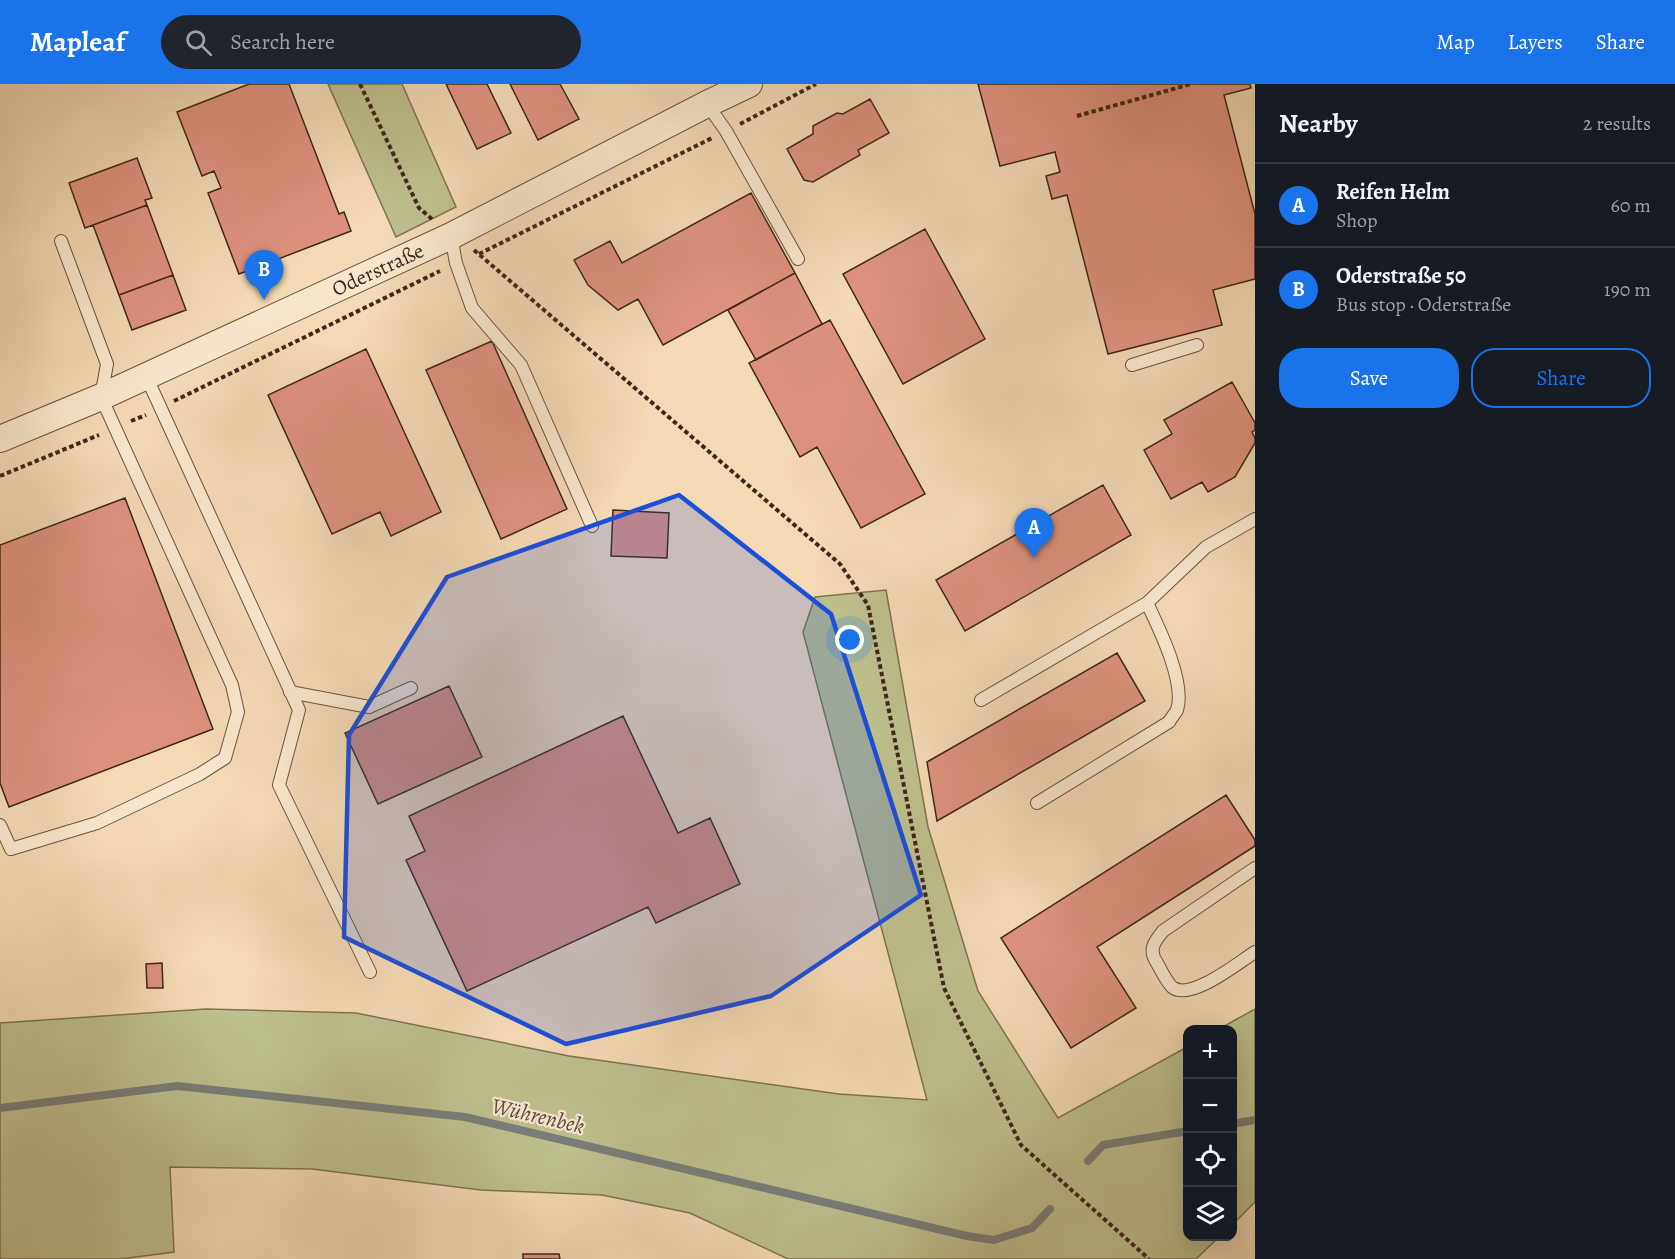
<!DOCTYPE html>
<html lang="en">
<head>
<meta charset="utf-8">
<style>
  body { margin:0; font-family:Alegreya,serif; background:#20242c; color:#f1f3f6 }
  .controls { position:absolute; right:18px; bottom:18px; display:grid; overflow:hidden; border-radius:12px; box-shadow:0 6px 24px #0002 }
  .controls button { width:54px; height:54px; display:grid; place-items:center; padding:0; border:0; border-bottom:2px solid #363941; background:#171b24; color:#f1f3f6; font:30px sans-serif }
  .you { position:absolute; left:850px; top:556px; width:21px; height:21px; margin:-15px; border:4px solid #fff; border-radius:50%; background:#1a73e8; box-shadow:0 0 0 9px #1a73e833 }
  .badge { display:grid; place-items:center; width:39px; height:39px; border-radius:50%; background:#1a73e8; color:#fff; font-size:20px; font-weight:700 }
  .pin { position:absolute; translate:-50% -50px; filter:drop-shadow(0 2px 3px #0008) }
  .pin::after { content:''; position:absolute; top:32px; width:21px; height:18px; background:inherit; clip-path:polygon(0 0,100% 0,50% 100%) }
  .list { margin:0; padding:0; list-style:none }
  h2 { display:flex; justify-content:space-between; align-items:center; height:78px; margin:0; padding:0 24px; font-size:26px }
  h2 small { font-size:20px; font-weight:400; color:#9ea1a6 }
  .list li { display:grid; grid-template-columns:39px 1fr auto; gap:18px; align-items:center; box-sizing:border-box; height:84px; padding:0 24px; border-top:2px solid #363941 }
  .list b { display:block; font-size:22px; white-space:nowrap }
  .list p { margin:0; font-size:20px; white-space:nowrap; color:#9ea1a6 }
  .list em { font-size:20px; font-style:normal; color:#9ea1a6 }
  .actions { display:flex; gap:12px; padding:18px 24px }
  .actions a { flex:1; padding:14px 0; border:2px solid #1a73e8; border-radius:24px; text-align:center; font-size:21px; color:#1a73e8 }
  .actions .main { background:#1a73e8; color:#fff }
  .icon { flex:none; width:33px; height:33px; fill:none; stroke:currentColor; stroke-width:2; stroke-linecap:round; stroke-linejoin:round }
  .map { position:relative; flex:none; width:1255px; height:1175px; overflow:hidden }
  header { display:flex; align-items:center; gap:36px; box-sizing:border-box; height:84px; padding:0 30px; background:#1a73e8; color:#fff }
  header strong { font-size:28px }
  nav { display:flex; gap:33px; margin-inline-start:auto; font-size:21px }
  .search { width:420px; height:54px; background:#20242c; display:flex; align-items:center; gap:15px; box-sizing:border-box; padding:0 21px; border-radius:33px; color:#9ea1a6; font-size:22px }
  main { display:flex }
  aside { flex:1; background:#171b24 }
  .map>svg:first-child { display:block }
</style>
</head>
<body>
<header>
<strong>Mapleaf</strong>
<div class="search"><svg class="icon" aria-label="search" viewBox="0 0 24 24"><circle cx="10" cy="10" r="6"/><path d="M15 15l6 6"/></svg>Search here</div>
<nav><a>Map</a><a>Layers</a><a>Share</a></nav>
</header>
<main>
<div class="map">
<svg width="1255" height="1175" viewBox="0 0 1255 1175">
  <rect width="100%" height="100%" fill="#f3d9b4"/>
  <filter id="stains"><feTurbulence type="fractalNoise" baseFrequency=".00333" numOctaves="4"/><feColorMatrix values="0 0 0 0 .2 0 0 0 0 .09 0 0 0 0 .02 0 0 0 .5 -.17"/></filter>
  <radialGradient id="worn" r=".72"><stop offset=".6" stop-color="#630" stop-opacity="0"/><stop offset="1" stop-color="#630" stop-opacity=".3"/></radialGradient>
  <!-- green -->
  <path fill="#bdbf8c" stroke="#7e7353" stroke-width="1.5" d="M328,0h74l54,123 -60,30z
    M886,506l42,237 50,164 80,127 129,-71 1,189 31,1 -23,22h-408l-98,-46 -88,-18 -121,-5 -169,-21 -142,-2 4,85 -53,7h-121v-236l206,-14 150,4 213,43 270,38 88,6 -124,-468 12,-35z
    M1255,925v193l-22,22 -1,-194 -13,-1z"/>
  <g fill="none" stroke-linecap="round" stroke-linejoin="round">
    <!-- stream -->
    <path stroke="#797d79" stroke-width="8" d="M0,1024l177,-22 288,31 502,119 27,4 38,-12 18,-19
      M1232,1040l23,-4
      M1088,1077l15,-16 85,-14"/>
  </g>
  <!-- building -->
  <path fill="#de927e" stroke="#3e271a" stroke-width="1.5" d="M249,0h40l50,130 5,-2 7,19 -112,43 -31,-81 13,-5 -7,-17 -12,5 -25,-64z
    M446,0h41l24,49 -34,16z
    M510,0h50l19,35 -41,21z
    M978,0h272l1,4 -27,7 31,119v65l-42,11 9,35 -114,29 -41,-159 -15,4 -6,-23 14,-4 -5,-20 -55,14z
    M870,15l19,34 -31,17 2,5 -47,27 -9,-2 -17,-31 26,-15v-8l24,-13 6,1z
    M137,74l15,40 -7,2 2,5 -62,23 -16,-45z
    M751,109l44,80 -132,72 -25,-46 -20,11 -30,-25 -14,-25 36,-19 12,22z
    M147,121l26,70 -54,20 -26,-70z
    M925,145l60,110 -82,45 -60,-110z
    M795,189l27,51 -66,36 -28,-50z
    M173,191l13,35 -54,20 -13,-35z
    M830,236l95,174 -64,34 -44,-81 -17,10 -51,-94z
    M492,257l75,168 -66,30 -75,-169z
    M366,265l75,163 -50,24 -11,-24 -48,22 -64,-139z
    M1232,298l23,41v7l-3,2 3,6v5l-20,34 -27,15 -6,-10 -31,17 -27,-49 28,-16 -8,-14z
    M1103,401l28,50 -166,96 -29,-51z
    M125,414l88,231 -204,78 -9,-24v-238z
    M613,426l56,3 -2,45 -56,-2z
    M1117,569l28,48 -208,120 -10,-59z
    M449,602l33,71 -104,47 -33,-71z
    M623,632l55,117 32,-15 30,66 -84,39 -8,-16 -181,84 -61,-131 19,-9 -16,-35z
    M1226,711l29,45v6l-158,101 39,61 -65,40 -70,-110z
    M162,879l1,25h-16l-1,-24z
    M523,1170h36l1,5h-37z"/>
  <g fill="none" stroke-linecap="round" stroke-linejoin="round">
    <defs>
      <path id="service" d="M707,20l19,27 72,128
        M451,152l5,27 16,45 49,57 71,161
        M1132,281l65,-20
        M146,292l153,334 -20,75 91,187
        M290,608l79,15 42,-19
        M981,616l166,-97 59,-56 49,-28
        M1037,719l132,-81c2,-4 6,-8 8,-12 9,-27 -18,-82 -30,-107
        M0,741l11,24 86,-26 103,-49 25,-16 13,-46 -6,-27 -131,-288 6,-33 -46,-123
        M1255,784l-92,63c-9,11 -15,19 -6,32 4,7 9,18 15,24 18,15 67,-25 83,-35"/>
      <g id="minor">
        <path id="s1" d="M0,355l101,-42 350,-161 256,-132 42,-20"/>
      </g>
    </defs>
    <!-- service casing -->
    <use href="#service" stroke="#6b5440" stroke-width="14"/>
    <!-- minor casing -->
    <use href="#minor" stroke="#6b5440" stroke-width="28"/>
    <!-- path -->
    <path stroke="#3e271a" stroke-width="4" stroke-dasharray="4.5 3" stroke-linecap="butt" d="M360,0l59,124 13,11
      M1077,32l114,-32
      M740,40l76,-40
      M474,166l366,314 28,41 76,383 77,157 128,114
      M479,170l233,-116
      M174,317l266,-130
      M131,337l15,-6
      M0,392l99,-41"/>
    <!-- service -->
    <use href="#service" stroke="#f7e6ce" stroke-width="12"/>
    <!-- minor -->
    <use href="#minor" stroke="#f7e6ce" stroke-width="26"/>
  </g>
  <!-- marked area -->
  <path fill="#1d4ed8" fill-opacity="0.2" stroke="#1d4ed8" stroke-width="4.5" stroke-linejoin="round" d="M679,411l152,119 90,281 -150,101 -205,48 -222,-107 5,-202 98,-158z"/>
  <g text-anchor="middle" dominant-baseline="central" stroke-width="4.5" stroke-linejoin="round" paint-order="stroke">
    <!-- street labels -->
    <g font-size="21" fill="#3e271a" stroke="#f7e6ce">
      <text stroke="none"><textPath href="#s1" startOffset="414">Oderstraße</textPath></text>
    </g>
    <!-- water labels -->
    <g font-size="22" font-style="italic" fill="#564b42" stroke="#f7e6ce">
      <text transform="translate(538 1032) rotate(13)">Wührenbek</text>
    </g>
  </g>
  <rect width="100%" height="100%" filter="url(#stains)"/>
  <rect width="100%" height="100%" fill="url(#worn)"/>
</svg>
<div class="controls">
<button>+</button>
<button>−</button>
<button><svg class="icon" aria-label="locate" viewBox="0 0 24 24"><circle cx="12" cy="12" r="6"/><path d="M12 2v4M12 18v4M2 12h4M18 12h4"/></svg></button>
<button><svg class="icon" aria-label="layers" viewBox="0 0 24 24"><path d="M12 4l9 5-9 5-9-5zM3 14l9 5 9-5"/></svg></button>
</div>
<div class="you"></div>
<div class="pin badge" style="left:1034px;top:474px">A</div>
<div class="pin badge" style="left:264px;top:216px">B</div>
</div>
<aside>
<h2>Nearby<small>2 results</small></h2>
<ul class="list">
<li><span class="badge">A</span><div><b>Reifen Helm</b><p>Shop</p></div><em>60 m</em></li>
<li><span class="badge">B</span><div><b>Oderstraße 50</b><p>Bus stop · Oderstraße</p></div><em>190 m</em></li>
</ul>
<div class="actions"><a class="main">Save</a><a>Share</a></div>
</aside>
</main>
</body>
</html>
